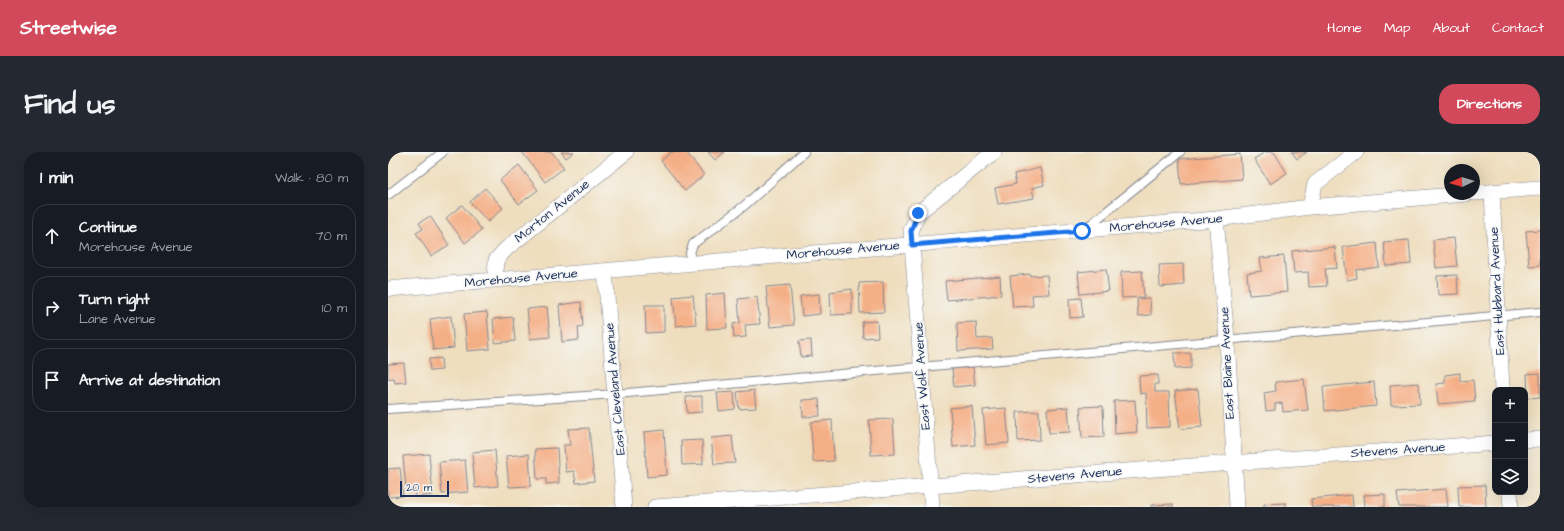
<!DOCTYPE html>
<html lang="en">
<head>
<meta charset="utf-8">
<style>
  body { margin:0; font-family:"Architects Daughter",sans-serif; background:#242831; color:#f1f3f6 }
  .controls { position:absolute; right:12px; bottom:12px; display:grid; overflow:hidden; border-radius:8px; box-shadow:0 4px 16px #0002 }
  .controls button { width:36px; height:36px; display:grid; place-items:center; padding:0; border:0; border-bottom:1px solid #363941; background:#171b24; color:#f1f3f6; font:20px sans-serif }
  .compass { position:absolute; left:1056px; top:12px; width:36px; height:36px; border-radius:50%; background:#171b24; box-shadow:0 4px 16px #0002; rotate:266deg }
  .scale { position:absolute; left:12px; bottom:10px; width:49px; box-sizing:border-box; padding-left:4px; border:2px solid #1b2f5e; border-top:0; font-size:11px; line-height:14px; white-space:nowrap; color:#1b2f5e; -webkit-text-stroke:3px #f6f6f2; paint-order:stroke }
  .stop { position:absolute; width:12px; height:12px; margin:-9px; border:3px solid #1a73e8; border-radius:50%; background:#fff }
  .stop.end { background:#1a73e8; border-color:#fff; box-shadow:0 1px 4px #0008 }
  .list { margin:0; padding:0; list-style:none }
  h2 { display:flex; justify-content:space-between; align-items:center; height:52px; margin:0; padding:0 16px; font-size:17px }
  h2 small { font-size:13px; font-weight:400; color:#9ea1a6 }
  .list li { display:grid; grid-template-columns:26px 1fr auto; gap:12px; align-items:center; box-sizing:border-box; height:64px; margin:0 8px 8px; padding:0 8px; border:1px solid #363941; border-radius:16px }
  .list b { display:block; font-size:15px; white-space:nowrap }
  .list p { margin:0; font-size:13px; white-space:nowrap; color:#9ea1a6 }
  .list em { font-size:13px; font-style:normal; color:#9ea1a6 }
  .icon { flex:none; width:22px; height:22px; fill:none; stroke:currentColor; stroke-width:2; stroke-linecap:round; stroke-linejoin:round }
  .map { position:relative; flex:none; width:1152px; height:355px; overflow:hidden; border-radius:16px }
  header { display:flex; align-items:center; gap:24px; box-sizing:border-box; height:56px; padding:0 20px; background:#d1495b; color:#fff }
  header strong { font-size:19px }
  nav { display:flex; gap:22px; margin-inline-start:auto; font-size:14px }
  .intro { display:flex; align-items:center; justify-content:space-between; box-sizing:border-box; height:96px; padding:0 24px }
  h1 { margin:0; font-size:28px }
  .button { padding:10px 18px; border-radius:16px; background:#d1495b; color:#fff; font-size:14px; font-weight:700 }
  main { display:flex; gap:24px; padding:0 24px }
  aside { flex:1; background:#171b24; border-radius:16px; box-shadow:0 4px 16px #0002 }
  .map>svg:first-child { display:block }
</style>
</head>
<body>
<header>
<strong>Streetwise</strong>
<nav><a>Home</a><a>Map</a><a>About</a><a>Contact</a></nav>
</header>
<div class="intro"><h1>Find us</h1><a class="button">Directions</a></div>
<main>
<aside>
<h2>1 min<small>Walk · 80 m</small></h2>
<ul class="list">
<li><svg class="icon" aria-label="ahead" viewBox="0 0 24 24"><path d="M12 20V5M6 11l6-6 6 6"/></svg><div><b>Continue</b><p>Morehouse Avenue</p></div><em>70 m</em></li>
<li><svg class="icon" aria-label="right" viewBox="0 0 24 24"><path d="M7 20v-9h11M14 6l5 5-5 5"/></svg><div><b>Turn right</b><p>Lane Avenue</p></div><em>10 m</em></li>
<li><svg class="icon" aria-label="arrive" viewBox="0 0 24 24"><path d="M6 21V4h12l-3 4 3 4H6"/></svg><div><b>Arrive at destination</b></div></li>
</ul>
</aside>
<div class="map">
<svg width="1152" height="355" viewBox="0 0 1152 355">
  <rect width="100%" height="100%" fill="#f6f6f2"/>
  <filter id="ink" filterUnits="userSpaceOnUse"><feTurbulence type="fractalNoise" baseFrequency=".025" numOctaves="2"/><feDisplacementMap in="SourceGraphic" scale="8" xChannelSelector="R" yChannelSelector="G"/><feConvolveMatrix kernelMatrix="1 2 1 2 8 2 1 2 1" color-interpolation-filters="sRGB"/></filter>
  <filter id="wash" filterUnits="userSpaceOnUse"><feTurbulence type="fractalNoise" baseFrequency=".012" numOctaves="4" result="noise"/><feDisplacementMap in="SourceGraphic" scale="16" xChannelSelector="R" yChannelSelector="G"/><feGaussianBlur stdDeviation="0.9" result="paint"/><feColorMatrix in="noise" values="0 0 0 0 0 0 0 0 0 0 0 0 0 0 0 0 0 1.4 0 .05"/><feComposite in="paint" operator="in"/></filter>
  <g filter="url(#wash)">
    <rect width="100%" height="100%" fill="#efdebe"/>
    <g id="blocks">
      <!-- building -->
      <path fill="#f5af86" d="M134,0h30l12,16 -19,14z
        M173,0h13l-8,6z
        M283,0h15l18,23 -19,16 -24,-30z
        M320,0h17l-10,8z
        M877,0h9l13,21 -17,11 -16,-25z
        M904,0h15l-10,7z
        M852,2l2,25 -61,5 -2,-25z
        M131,13l19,25 -19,14 -19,-24z
        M652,16l4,17 -12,3 2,10 -36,6 -3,-16 21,-4 -2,-10z
        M97,36l18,20 -15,14 -18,-20z
        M74,53l20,25 -17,13 -19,-25z
        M42,64l19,29 -18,11 -15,-23 7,-4 -4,-6z
        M1152,78v35l-11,1 -3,-35z
        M1066,86l3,28 -21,2 -3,-28z
        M1021,88l2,24 -25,2 -2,-24z
        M989,91l2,24 -23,3 1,8 -10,2 -4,-33z
        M947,95l2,21 -12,1 2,17 -18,1 -1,-15 -14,1 -2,-22z
        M896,104l3,36 -38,3 -2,-22 15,-2 -2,-13z
        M795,112l1,21 -24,2 -1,-22z
        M718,117l3,22 -29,3 -2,-22z
        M754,119l2,26 -22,1 -1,-26z
        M642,122v2l17,-1 2,19 -17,1 1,11 -20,1 -3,-31z
        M1069,123l1,19 -20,1 -1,-19z
        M612,124l1,19 -54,5 -2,-19z
        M495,130l1,30 -24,1 -1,-30z
        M402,133l4,40 -24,2 -4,-40z
        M464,137v25l-21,1 -1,-23z
        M337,141l2,35 -20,1 -1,-34z
        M431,142l1,20 -18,2 -2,-20z
        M305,143l3,29 -20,2 -3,-29z
        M369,145l3,27 -15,1 1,12 -12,1 -1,-14 7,-1 -2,-24z
        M693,146l2,19 -13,1 -1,-19z
        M762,146l1,17 -13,1 -1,-17z
        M193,150l2,24 -5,1 1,13 -17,2 -3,-37z
        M257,153h19v27l-18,1z
        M159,155l3,30 -20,2 -3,-30z
        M99,160l3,37 -23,2 -3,-37z
        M63,164l3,32 -21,2 -3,-31z
        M125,165l2,24 -20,2 -2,-24z
        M489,169l1,16 -15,1 -1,-16z
        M588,170l1,17 15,-1 1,11 -35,2 -1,-28z
        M423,188l1,16 -11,1 -2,-16z
        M786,201h17v15l-16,1z
        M53,206l1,12 -12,1 -1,-12z
        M16,211l2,19 -11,1 -1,-5 -6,1v-15z
        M585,215l2,18 -21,2 -2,-18z
        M1072,221v8l13,-1 2,21 -37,3 -2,-20 9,-1v-8z
        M1152,221v24l-12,1 -1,-24z
        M770,223v9h-3v8h14l1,35 -23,1 -1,-35 -6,1 -1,-18z
        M916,227l4,31 -25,2 -1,-9 -7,1v6l-9,1 -2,-18 12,-2 -1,-9z
        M986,230l2,24 -51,5 -2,-24z
        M1031,231l1,21 -29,1 -1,-20z
        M810,237l4,38 -22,2 -5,-38z
        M366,238l2,18 -17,1 -2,-17z
        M346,240l1,17 -16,2 -2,-18z
        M314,244v16l-15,1 -1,-16z
        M431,247l1,17 -17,1 -1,-17z
        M747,248l2,32 -22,2 -1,-33z
        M584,254l3,39 -22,2 -3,-39z
        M715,254l1,31 -22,1 -2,-31z
        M680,255l2,25 -21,1 -2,-24z
        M618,256l3,35 -23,2 -3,-35z
        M651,259l1,29 -22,1 -1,-29z
        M505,267l2,35 -24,1 -2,-35z
        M444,268l2,41 -21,1 -2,-40z
        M201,276l5,53 -18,2 -2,-12 -8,1 -2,-27h6l-2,-16z
        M276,278l3,45 -20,2 -3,-45z
        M344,284l3,27 -21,1 -3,-26z
        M314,288l1,24 -21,1 -1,-24z
        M169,296l2,35 -13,1v-5h-9l-2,-30z
        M107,298l3,36 -23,2 -3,-36z
        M41,302l4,41 -18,2 -1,-8 -8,1 -3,-34z
        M141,302l2,32 -22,1 -3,-31z
        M77,308l3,32 -26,2 -3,-32z
        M12,316l3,28 -15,1v-28z
        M1097,333l1,22h-27l-1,-21z
        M1058,337l2,18h-49l-2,-14z
        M997,342v13h-20l-1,-12z
        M964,343l1,12h-41l-1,-8z
        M898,351v4h-22v-3z
        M785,352v3h-22v-2z"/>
    </g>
  </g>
  <g filter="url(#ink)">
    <use href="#blocks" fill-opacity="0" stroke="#85868e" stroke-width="1"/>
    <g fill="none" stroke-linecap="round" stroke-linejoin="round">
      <defs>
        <path id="lane" d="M0,43l55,-43
          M698,76l94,-76
          M302,111v-10l3,-9 51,-38 60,-54
          M0,257l228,-15 924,-82"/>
        <path id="street" d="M1104,40l10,198
          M1086,41l66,-5
          M922,55l5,-23 41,-32
          M828,67l11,120 10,168
          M217,119l19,236
          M107,128l1,-20 10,-11 120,-97
          M0,137l828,-70 94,-12 156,-13
          M1137,288l15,-1
          M1122,340l1,15
          M267,355l840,-64
          M544,355l-21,-276 7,-18 76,-61"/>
      </defs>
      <!-- lane casing -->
      <use href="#lane" stroke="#85868e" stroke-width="10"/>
      <!-- street casing -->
      <use href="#street" stroke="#85868e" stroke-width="16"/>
      <!-- lane -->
      <use href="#lane" stroke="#fff" stroke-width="8"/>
      <!-- street -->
      <use href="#street" stroke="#fff" stroke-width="15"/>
    </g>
  </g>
  <g fill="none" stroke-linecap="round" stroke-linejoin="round" filter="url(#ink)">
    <!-- route -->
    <path stroke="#1a73e8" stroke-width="5" d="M530,61l-7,18 1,14 170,-14"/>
  </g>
  <g text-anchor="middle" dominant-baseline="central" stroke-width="3" stroke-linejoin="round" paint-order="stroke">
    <!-- street labels -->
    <g font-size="13" fill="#1b2f5e" stroke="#f6f6f2">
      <text transform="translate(164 59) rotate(-39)">Morton Avenue</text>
      <text transform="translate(778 71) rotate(-5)">Morehouse Avenue</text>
      <text transform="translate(455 98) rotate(-5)">Morehouse Avenue</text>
      <text transform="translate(133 126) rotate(-5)">Morehouse Avenue</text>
      <text transform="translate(1109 139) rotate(-93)">East Hubbard Avenue</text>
      <text transform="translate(839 211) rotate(-93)">East Blaine Avenue</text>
      <text transform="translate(534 224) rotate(-94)">East Wolf Avenue</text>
      <text transform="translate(227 237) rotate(-95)">East Cleveland Avenue</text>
      <text transform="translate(1010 298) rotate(-4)">Stevens Avenue</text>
      <text transform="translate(687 323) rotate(-5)">Stevens Avenue</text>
    </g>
  </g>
</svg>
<div class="controls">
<button>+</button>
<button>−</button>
<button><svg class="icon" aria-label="layers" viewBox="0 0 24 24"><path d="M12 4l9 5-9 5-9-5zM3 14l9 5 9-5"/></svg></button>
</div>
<svg class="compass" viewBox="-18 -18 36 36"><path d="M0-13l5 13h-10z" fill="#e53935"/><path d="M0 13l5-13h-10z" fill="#9ea1a6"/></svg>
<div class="scale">20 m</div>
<div class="stop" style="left:694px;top:79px"></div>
<div class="stop end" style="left:530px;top:61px"></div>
</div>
</main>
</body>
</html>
